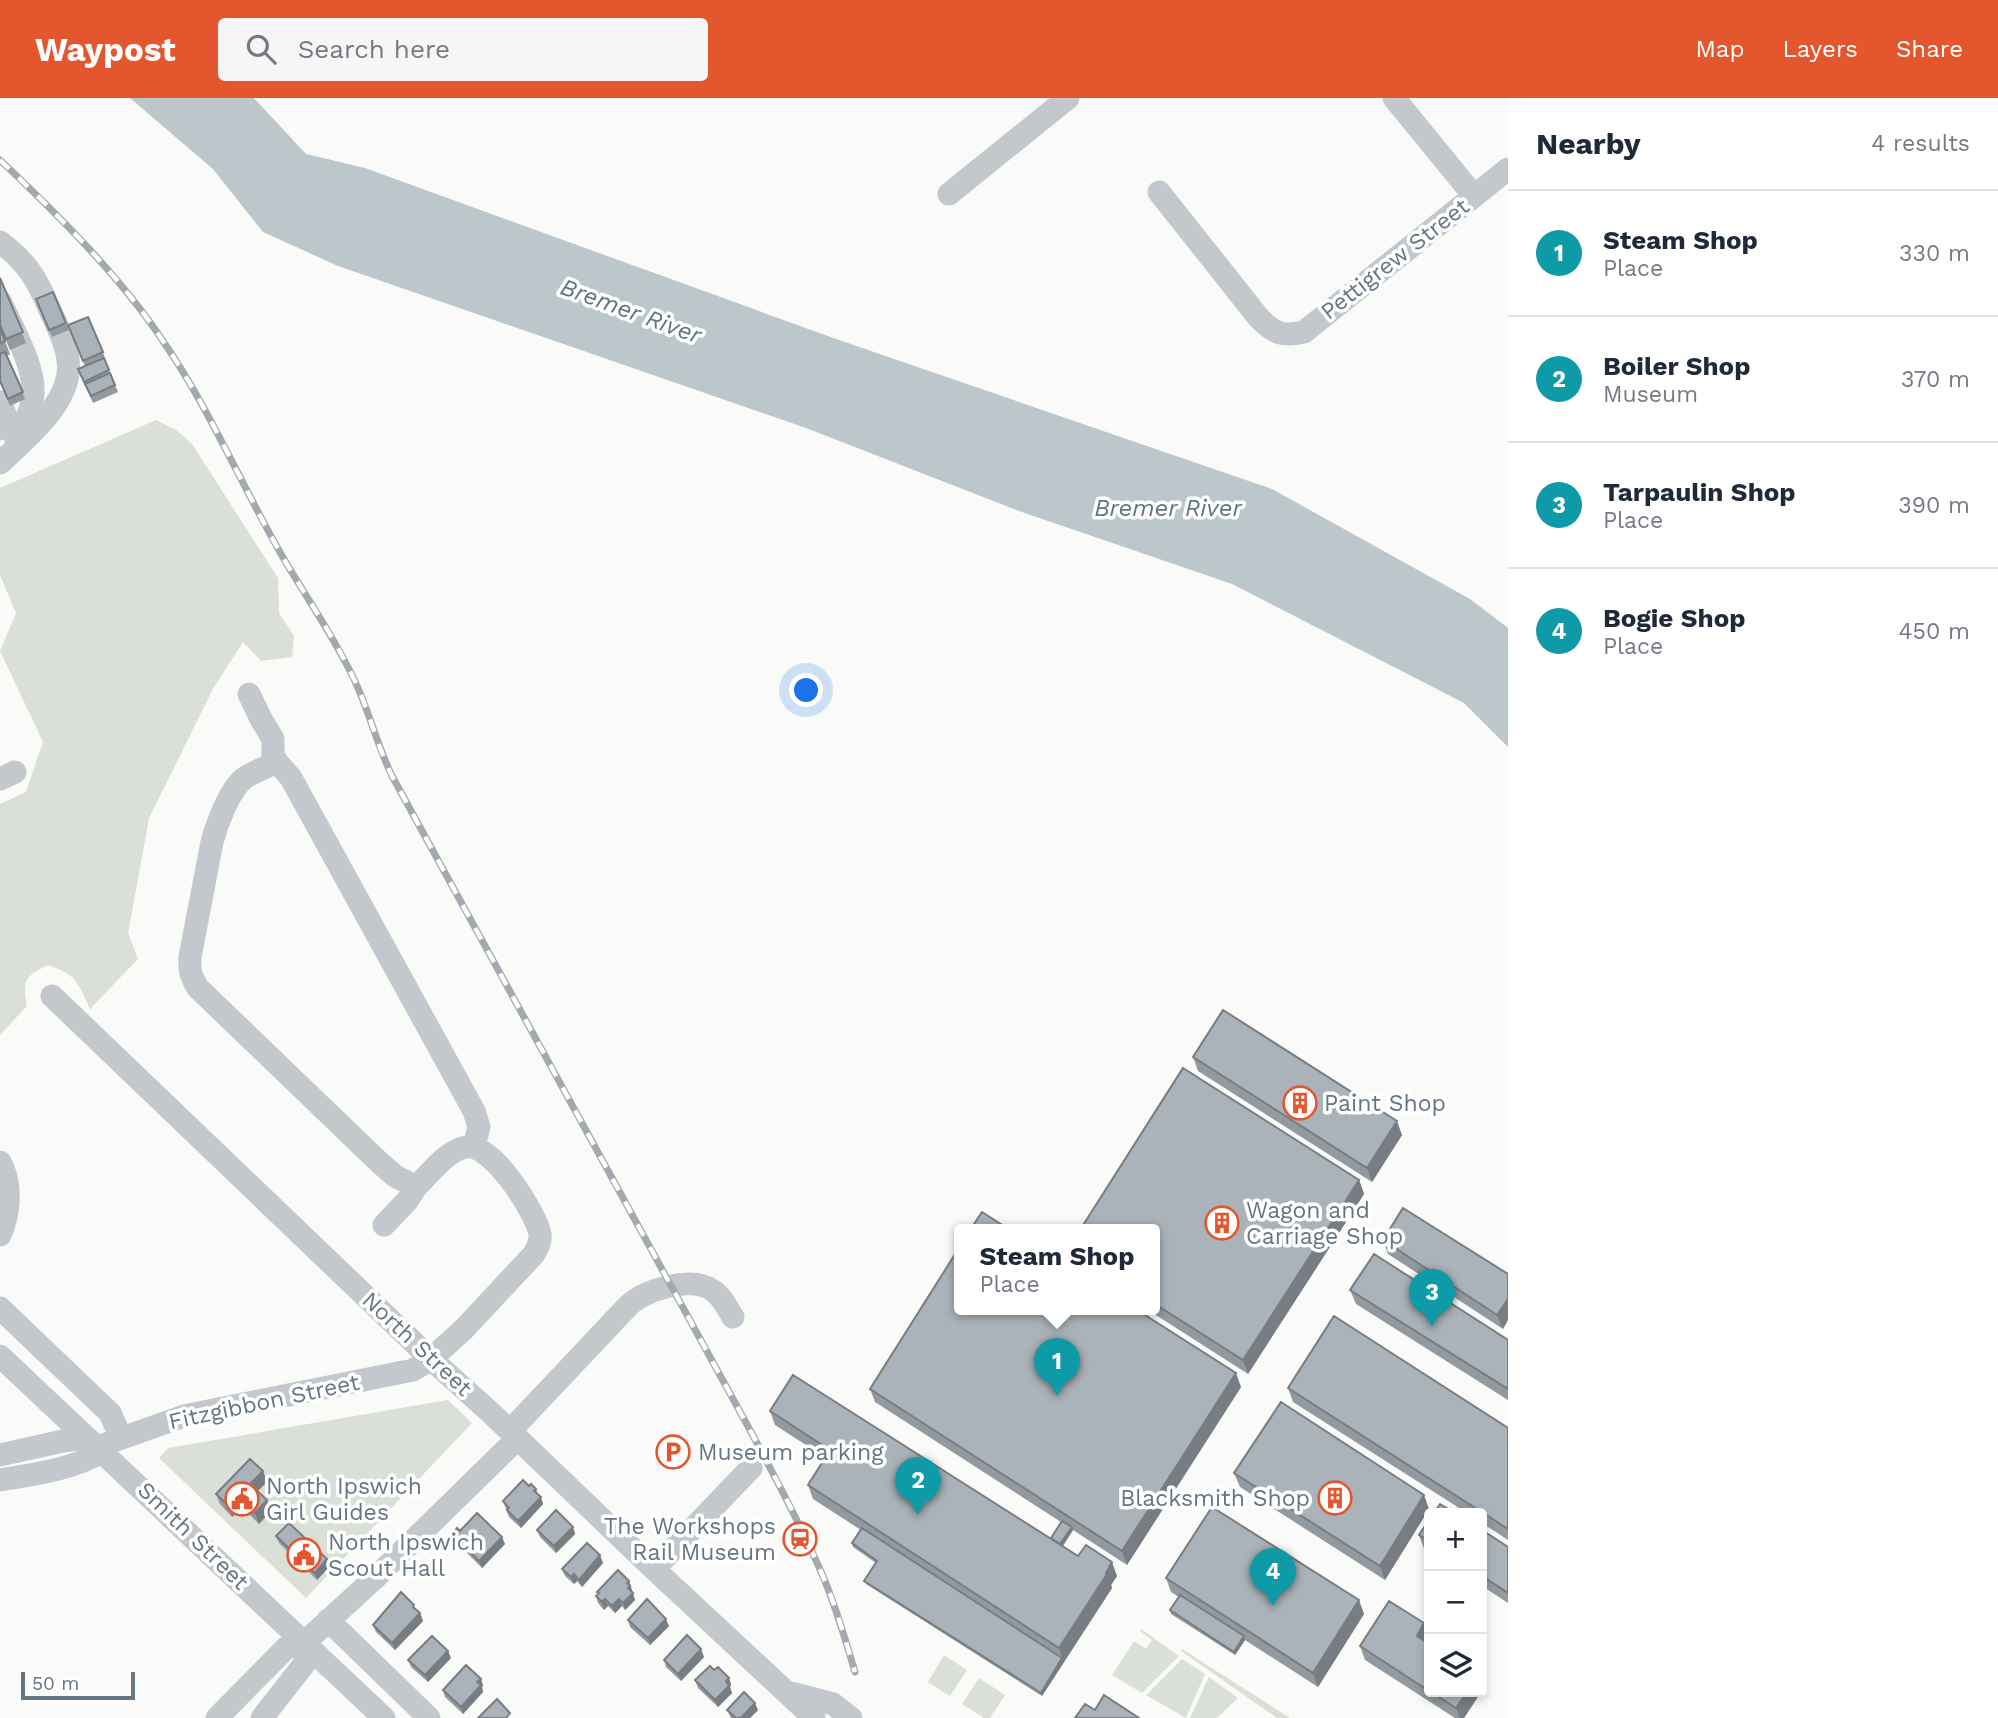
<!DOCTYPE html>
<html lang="en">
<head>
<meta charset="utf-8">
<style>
  body { margin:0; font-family:"Work Sans",sans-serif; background:#f6f6f7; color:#1f2937 }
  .controls { position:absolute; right:21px; bottom:21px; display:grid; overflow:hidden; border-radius:7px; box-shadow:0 4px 10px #0003 }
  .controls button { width:63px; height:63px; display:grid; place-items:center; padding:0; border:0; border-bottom:2px solid #e0e1e3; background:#fff; color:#1f2937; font:35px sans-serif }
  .scale { position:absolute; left:21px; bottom:18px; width:114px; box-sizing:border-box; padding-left:7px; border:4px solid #657683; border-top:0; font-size:19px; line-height:24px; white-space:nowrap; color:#657683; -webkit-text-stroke:5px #fff; paint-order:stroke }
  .you { position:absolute; left:807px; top:593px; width:24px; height:24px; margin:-18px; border:5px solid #fff; border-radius:50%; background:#1a73e8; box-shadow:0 0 0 10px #1a73e833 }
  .badge { display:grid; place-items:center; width:46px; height:46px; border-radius:50%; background:#e4572e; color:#fff; font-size:23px; font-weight:700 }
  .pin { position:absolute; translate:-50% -58px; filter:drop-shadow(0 2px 4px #0008) }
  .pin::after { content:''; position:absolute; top:37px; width:24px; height:21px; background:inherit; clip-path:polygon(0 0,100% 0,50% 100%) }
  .popup { position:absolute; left:954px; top:1126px; width:206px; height:91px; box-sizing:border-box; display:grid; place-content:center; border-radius:7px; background:#fff; filter:drop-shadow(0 2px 5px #0005); font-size:23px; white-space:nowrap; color:#747a83 }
  .popup b { font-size:26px; color:#1f2937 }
  .popup::after { content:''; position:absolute; left:50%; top:100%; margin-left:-14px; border:14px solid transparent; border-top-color:#fff }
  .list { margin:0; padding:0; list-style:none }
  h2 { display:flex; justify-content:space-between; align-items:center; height:91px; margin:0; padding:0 28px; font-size:30px }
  h2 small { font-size:23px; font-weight:400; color:#747a83 }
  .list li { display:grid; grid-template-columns:46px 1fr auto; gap:21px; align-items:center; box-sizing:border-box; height:126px; padding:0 28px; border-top:2px solid #e0e1e3 }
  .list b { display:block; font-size:26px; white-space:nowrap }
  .list p { margin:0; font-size:23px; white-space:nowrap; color:#747a83 }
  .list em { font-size:23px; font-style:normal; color:#747a83 }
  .icon { flex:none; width:38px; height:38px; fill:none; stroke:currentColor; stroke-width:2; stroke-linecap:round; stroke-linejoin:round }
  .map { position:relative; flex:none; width:1508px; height:1620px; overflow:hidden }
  header { display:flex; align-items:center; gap:42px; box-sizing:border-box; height:98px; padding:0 35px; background:#e4572e; color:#fff }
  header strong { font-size:33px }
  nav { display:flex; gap:38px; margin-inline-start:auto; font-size:24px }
  .search { width:490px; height:63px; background:#f6f6f7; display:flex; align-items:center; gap:18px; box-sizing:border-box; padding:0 24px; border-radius:7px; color:#747a83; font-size:26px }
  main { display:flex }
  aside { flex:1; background:#fff }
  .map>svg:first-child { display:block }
</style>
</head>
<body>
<header>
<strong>Waypost</strong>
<div class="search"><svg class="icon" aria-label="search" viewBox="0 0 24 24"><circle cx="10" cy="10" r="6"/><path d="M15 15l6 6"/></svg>Search here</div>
<nav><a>Map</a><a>Layers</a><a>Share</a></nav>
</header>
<main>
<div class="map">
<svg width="1508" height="1620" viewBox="0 0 1508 1620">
  <rect width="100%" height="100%" fill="#fafaf8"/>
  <!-- green -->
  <path fill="#dadfd7" d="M156,322l20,10 16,14 86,134 1,35 15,23 -2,21 -31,4 -18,-19 -29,45 -65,131 -21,115 10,26 -48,50c-11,-25 -14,-35 -42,-44 -23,11 -26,16 -21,41l-27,29v-231l26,-12 17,-50 -43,-91 16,-38 -16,-38v-87z
    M448,1302l24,23 -166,175 -147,-140 9,-10z
    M1141,1531l38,27 -37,37 -30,-18 22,-34 12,8 6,-9 -12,-9z
    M1182,1551l108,69h-13l-96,-67z
    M944,1557l23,15 -17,26 -22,-14z
    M1182,1561l23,15 -19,44 -40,-23z
    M1209,1579l29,21 -21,20h-27z
    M979,1580l26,17 -15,23h-6l-22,-14z"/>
  <!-- water -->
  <path fill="#bbc7cb" d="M130,0h124l52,56 59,14 471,171 436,150 198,110 38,29v119l-44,-44 -232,-119 -213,-73 -213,-83 -468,-162 -75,-34 -50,-63z"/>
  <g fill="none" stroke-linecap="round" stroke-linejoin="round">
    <!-- minor -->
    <path stroke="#c3c8cc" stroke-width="23" d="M1394,0l80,98
      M1159,94l100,126c15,15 23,19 45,14l204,-163
      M949,96l119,-96
      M0,144c27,20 37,37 50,68 7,16 16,32 18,50 6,40 -41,78 -68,103
      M0,203c12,26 35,65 33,93 -1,16 -10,33 -17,47
      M0,304l7,17 -7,10
      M249,596l12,25 12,20v16l4,7
      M0,681l15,-7
      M52,898l379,363 60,54 163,156 160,149
      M0,1064c12,21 10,51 0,73
      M384,1127l23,-24 9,-14
      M0,1210l110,105 11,25
      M0,1258l384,362
      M510,1333l118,-125c17,-17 63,-30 84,-16 10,6 15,18 21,27
      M97,1349l87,-31 229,-46 18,-11 33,-30 70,-75c4,-7 7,-13 6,-20 -5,-23 -48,-91 -74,-87 -20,4 -36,27 -50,40l-21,-11 -15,-13 -182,-175c-7,-11 -9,-18 -8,-31l22,-115c5,-18 18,-55 34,-65 10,-6 21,-10 31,-15l14,16 183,333 5,16 -5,20
      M0,1357l63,-14 23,-3
      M0,1382c36,-6 70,-10 102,-28
      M654,1471l97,-101
      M328,1522l101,98
      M787,1594l46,12 18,14
      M217,1620l70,-71 18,-5 70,-64 143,-140
      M262,1620l43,-55v-21"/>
    <defs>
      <path id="rail" d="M0,62c57,54 120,116 163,181 46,67 78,143 118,213 23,40 50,78 70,119 17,33 25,70 41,103l358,654c25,47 51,95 72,144 14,32 23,65 33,98"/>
    </defs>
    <!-- rail casing -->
    <use href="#rail" stroke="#a2aab0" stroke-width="7"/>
    <!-- rail -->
    <use href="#rail" stroke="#fff" stroke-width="4.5" stroke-dasharray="13" stroke-linecap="butt"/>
  </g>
  <!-- wall -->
  <path fill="#929a9f" d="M0,180l26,65 -16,7 -10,-24z
    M38,208l28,17 3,7 -17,7z
    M68,227l35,27 2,7h-1l14,33 -25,11 -15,-34 7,-3z
    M0,230l10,26 -3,2 18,43 -15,7 -10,-24z
    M1193,959l209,78 -30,47 -174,-111z
    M1359,1082l5,14 -116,180 -100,-64h7v-80z
    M1383,1142l125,34 -5,55 -115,-75z
    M1350,1192l158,50v60l-152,-96z
    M1241,1289l-114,178 -54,-35 -10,16 15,10 39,20 -6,9 1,3 -70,108 -176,-112 -2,-3 12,-18 -23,-16 -1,-4 9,-13 -48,-31 -5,-14 18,-27 -51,-33 -5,-14 281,127 10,-16 -186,-120 -5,-13z
    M1288,1290l220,40v112l-26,-17v-10h-15l-174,-111z
    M263,1373l4,11 -9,9 13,20 -12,13 -17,-17 -10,10 -12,-13 -4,-10z
    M1234,1375l195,36 -44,71 -145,-93z
    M529,1388l7,3 7,15 -22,24 -12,-11 -6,-16z
    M1429,1422v32l-5,-3 -5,-14z
    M573,1429l2,7 -19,19 -16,-16 -3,-7z
    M1482,1432l26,17v56l-26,-17z
    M460,1433l45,13 -23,24 -27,-27 -3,-7z
    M276,1438l54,30 -13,14 -38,-37z
    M603,1465l-21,24 -5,-6 -3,3 -9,-8 -3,-7z
    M1166,1480l198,36 -46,73 -73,-47 -10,15 -64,-41 -1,-4 9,-13 -8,-5z
    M629,1483l6,19 -10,10 -3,-4 -7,7 -7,-7 -4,4 -6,-7 -2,-7 2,-2 -1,-2z
    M414,1507l1,4 5,4 3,8 -28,29 -19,-18 -3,-7z
    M628,1522l41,6 -19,19 -20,-18z
    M1426,1544l3,2v48h52l-17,26h-9l-90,-58 -5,-14z
    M704,1559l-23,24 -15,-14 -2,-7z
    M451,1560l-23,24 -17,-15 -3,-7z
    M714,1572l15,8 2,7 -1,2 2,6 -14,14 -20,-19 -3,-8z
    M481,1581l2,7 -1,1 1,5 -20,22 -18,-17 -2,-7z
    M727,1612h31l-8,8h-19z"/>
  <!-- shaded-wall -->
  <path fill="#777d82" d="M1397,1023l5,14 -30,47 -5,-14z
    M1359,1082l5,14 -116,180 -5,-14z
    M1508,1201v21l-5,9 -6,-14z
    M1236,1275l5,14 -114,178 -5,-14z
    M263,1373l4,11 -13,12 -4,-10z
    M1424,1397l5,14 -44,71 -5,-14z
    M238,1399l4,10 -10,10 -3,-11z
    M541,1399l2,7 -22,24 -3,-7z
    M267,1402l4,11 -12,13 -4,-11z
    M573,1429l2,7 -19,19 -2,-7z
    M1072,1429l1,3 -15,23 -1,-3z
    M502,1439l3,7 -23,24 -3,-7z
    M600,1457l3,8 -21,24 -3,-7z
    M327,1461l3,7 -13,14 -2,-7z
    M1112,1464l5,14 -6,9 1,3 -70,108 -1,-3 21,-35 -3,-10z
    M574,1476l3,7 -3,3 -3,-7z
    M629,1483l6,19 -10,10 -2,-7 4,-20z
    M605,1501l3,7 -4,4 -2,-8z
    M619,1501l3,7 -7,7 -3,-7z
    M1359,1502l5,14 -46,73 -5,-14z
    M420,1515l3,8 -28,29 -3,-7z
    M666,1521l3,7 -19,19 -2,-7z
    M1424,1525l5,14 -7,13 -5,-14z
    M1244,1538l1,4 -10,15 -1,-3z
    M701,1551l3,8 -23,24 -3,-7z
    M448,1553l3,7 -23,24 -3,-7z
    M729,1580l2,7 -1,2 2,6 -14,14 -3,-7z
    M481,1581l2,7 -1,1 1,5 -20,22 -2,-7z
    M1467,1594h14l-17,26h-4l-4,-10z
    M755,1605l3,7 -8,8h-9z"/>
  <!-- building -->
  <path fill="#aab3b9" stroke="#777d82" stroke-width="2" d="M0,180l23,54 -17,7 -6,-14z
    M53,194l13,31 -17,7 -13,-31z
    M88,219l15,35 -20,9 -15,-36z
    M0,230l5,13 -5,2z
    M5,254l18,40 -15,7 -8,-18v-27z
    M104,260l5,12 -25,12 -6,-13z
    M110,275l5,12 -24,11 -6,-12z
    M1223,912l174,111 -30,47 -174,-111z
    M1183,970l176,112 -116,180 -88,-56v-74h-75z
    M1403,1110l105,66v25l-11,16 -114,-75z
    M982,1114l28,18h-40z
    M959,1150v62h178l99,63 -114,178 -252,-162z
    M1374,1156l134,86v49l-158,-99z
    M1334,1218l174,112v101l-220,-141z
    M793,1277l285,181 8,-11 26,17 -6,11 1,1 -48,74 -251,-163 22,-35 -60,-39z
    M1281,1304l143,93 -44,71 -146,-93z
    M250,1361l13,12 -13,13 17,16 -12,13 -17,-16 -9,9 -13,-12z
    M523,1382l6,6 2,-2 5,5 -2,2 7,6 -23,24 -11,-11 2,-2 -6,-7z
    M1440,1406l15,9h-21z
    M1212,1409l147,93 -46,73 -147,-95z
    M556,1412l17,17 -19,19 -17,-16z
    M477,1415l25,24 -23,24 -27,-27 5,-6 3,3z
    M1429,1422v21l-10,-6z
    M1062,1423l10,6 -12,17 -9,-6z
    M289,1425l38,36 -12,14 -39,-37z
    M862,1430l200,130 -21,35 -177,-112 13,-20 -25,-18z
    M1482,1432l26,17v46l-26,-17z
    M587,1445l13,12 -21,25 -5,-6 -3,3 -9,-8z
    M618,1472l11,11 -2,2 3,3 -2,2 5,5 -10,10 -4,-4 -7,7 -7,-7 -3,3 -6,-6 3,-3 -2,-1z
    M401,1494l13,13 -1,2 7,6 -28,30 -19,-18z
    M1180,1497l64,41 -10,16 -64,-42z
    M647,1501l19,20 -18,19 -20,-18z
    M1389,1503l35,22 -7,13 12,8v47l-69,-45z
    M687,1537l14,14 -23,25 -14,-14z
    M432,1538l16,15 -23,24 -17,-15z
    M466,1567l15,14 -4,3 4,3 -20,22 -18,-17z
    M710,1568l4,4 4,-3 11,11 -3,3 3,5 -14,14 -20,-20z
    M744,1594l11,11 -14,15h-5l-9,-8z
    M1431,1594h36l-11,16z
    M1104,1597l35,23h-64l10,-14 10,6z
    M497,1601l13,14 -4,5h-28z"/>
  <!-- icons -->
  <defs>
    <symbol id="building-ring" viewBox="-11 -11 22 22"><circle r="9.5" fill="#fff" stroke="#e4572e" stroke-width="1.5"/><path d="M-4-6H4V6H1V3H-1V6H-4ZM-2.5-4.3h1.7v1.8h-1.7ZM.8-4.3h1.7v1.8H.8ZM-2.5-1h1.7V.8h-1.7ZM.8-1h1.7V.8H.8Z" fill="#e4572e"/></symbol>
    <symbol id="parking-ring" viewBox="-11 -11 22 22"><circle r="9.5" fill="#fff" stroke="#e4572e" stroke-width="1.5"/><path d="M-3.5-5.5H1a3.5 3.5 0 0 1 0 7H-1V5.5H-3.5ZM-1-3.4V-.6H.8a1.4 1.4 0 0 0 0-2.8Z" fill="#e4572e"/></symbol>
    <symbol id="civic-ring" viewBox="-11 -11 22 22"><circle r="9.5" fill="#fff" stroke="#e4572e" stroke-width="1.5"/><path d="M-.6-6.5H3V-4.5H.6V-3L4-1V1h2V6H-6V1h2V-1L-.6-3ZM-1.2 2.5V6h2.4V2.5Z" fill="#e4572e"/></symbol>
    <symbol id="station-ring" viewBox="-11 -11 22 22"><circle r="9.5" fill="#fff" stroke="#e4572e" stroke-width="1.5"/><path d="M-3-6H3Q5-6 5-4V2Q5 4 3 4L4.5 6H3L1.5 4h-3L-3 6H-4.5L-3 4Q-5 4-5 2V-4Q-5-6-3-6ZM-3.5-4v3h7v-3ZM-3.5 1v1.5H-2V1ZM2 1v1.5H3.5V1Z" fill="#e4572e"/></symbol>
  </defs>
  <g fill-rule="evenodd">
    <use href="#building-ring" x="1281" y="986" width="38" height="38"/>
    <use href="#building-ring" x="1203" y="1106" width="38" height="38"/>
    <use href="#parking-ring" x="654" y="1335" width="38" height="38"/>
    <use href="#building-ring" x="1316" y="1381" width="38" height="38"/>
    <use href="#civic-ring" x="223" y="1382" width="38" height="38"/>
    <use href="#station-ring" x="781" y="1422" width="38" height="38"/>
    <use href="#civic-ring" x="285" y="1438" width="38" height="38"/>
  </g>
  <g text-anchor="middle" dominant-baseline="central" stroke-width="7" stroke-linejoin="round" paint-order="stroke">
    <!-- street labels -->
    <g font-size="23" fill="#657683" stroke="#fff">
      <text transform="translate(1395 161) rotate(-38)">Pettigrew Street</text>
      <text transform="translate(417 1246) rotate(43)">North Street</text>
      <text transform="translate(264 1304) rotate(-12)">Fitzgibbon Street</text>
      <text transform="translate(193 1438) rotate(44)">Smith Street</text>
    </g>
    <!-- poi labels -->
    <g font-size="23" fill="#657683" stroke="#fff" text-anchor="start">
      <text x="1324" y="1005">Paint Shop</text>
      <text x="1246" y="1112">Wagon and<tspan x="1246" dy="26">Carriage Shop</tspan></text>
      <text x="698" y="1354">Museum parking</text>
      <text x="266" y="1388">North Ipswich<tspan x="266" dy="26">Girl Guides</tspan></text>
      <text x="1310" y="1400" text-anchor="end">Blacksmith Shop</text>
      <text x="776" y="1428" text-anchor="end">The Workshops<tspan x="776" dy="26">Rail Museum</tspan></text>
      <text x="328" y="1444">North Ipswich<tspan x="328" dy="26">Scout Hall</tspan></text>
    </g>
    <!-- water labels -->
    <g font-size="24" font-style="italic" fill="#60757c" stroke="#fff">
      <text transform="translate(631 213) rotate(20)">Bremer River</text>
      <text x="1168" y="410">Bremer River</text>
    </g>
  </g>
</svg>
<div class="controls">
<button>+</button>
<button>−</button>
<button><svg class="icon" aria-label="layers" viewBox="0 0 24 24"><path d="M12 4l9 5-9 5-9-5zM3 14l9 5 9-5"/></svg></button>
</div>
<div class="scale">50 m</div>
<div class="you"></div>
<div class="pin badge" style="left:1057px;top:1298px;background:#0f9aa8">1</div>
<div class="popup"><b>Steam Shop</b>Place</div>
<div class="pin badge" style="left:918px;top:1417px;background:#0f9aa8">2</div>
<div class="pin badge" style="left:1432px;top:1229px;background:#0f9aa8">3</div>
<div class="pin badge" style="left:1273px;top:1508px;background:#0f9aa8">4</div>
</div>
<aside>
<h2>Nearby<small>4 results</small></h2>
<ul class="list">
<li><span class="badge" style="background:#0f9aa8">1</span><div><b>Steam Shop</b><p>Place</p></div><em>330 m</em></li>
<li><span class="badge" style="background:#0f9aa8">2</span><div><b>Boiler Shop</b><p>Museum</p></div><em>370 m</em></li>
<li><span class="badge" style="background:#0f9aa8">3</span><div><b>Tarpaulin Shop</b><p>Place</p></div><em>390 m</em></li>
<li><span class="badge" style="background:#0f9aa8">4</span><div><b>Bogie Shop</b><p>Place</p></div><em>450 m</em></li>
</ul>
</aside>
</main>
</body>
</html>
